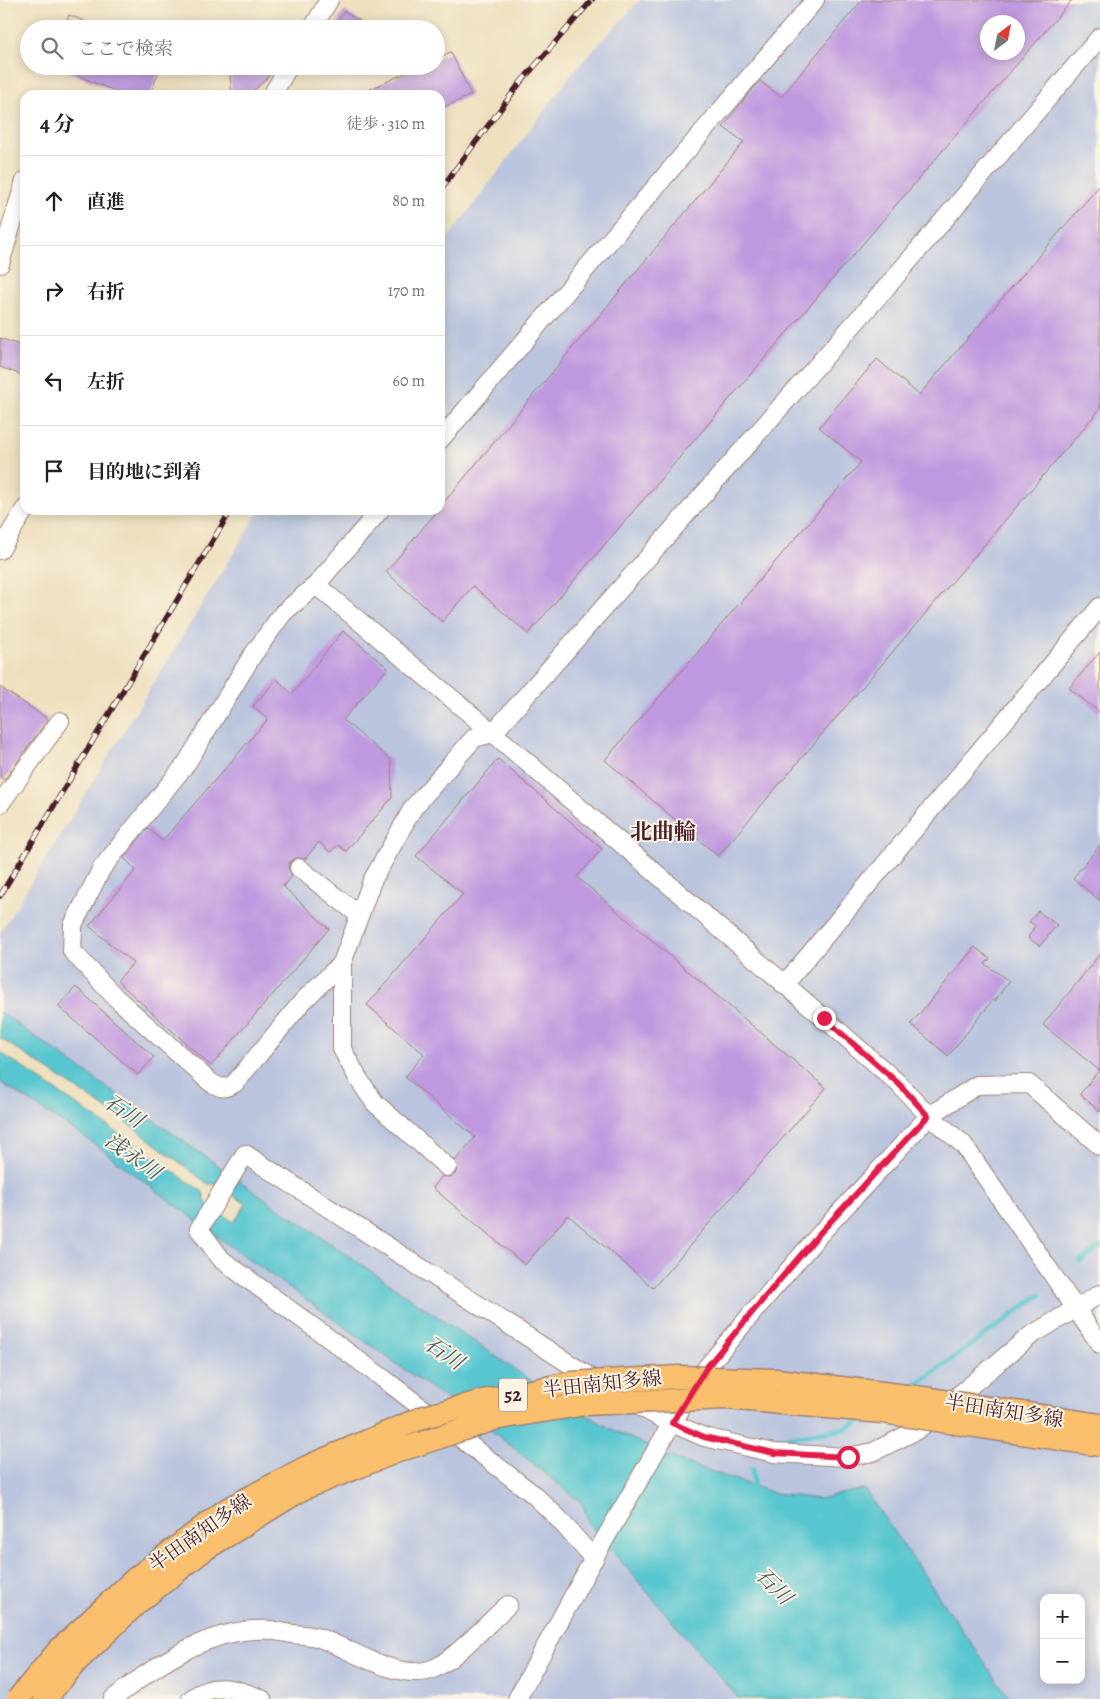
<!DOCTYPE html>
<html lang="ja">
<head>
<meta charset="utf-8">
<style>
  body { margin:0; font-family:Alegreya,"Noto Serif JP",serif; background:#f6f6f6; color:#202124 }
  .controls { position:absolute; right:15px; bottom:15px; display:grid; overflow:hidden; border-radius:10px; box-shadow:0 2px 12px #0003 }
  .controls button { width:45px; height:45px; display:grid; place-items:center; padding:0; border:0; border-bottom:1px solid #e0e0e0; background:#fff; color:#202124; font:25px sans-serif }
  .compass { position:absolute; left:980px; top:15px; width:45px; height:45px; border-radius:50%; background:#fff; box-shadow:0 2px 12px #0003; rotate:32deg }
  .stop { position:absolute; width:15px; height:15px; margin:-11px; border:4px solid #e11d48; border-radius:50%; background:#fff }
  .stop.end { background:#e11d48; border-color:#fff; box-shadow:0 1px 5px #0008 }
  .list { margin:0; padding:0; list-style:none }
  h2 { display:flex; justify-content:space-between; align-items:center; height:65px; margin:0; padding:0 20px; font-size:21px }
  h2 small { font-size:16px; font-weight:400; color:#757577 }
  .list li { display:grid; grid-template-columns:32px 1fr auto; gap:15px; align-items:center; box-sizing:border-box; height:90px; padding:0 20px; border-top:1px solid #e0e0e0 }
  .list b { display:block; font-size:19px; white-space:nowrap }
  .list em { font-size:16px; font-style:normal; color:#757577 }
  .icon { flex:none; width:28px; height:28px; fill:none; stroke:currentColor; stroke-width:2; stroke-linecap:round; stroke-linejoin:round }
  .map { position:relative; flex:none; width:1100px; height:1699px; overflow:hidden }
  .search { position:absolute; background:#fff; box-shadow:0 2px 12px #0003; left:20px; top:20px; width:425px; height:55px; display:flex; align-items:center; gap:12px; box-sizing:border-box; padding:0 18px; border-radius:28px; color:#757577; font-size:19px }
  .panel { position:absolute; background:#fff; box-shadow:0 2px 12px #0003; left:20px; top:90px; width:425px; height:425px; border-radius:15px }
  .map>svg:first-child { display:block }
</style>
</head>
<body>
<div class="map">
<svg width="1100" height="1699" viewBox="0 0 1100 1699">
  <rect width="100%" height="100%" fill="#fcf5e5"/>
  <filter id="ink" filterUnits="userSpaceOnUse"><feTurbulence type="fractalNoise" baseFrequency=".02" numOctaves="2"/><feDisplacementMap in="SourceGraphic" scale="10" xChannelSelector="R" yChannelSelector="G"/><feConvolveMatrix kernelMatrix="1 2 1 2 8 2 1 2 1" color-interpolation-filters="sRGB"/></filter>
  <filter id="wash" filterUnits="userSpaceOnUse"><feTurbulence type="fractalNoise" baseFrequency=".0096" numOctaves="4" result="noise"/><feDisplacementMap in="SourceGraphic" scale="20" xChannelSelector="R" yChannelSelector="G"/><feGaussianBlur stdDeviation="1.12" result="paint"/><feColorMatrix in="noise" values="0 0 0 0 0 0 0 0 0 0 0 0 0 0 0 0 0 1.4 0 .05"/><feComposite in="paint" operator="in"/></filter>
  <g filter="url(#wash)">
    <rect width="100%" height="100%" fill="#eee0bf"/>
    <!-- industrial -->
    <path fill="#bac4de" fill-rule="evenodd" d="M640,0h460v1699h-90l-146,-210 -46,10 -44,-6 -96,-33 -67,-31 -53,-30 -291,-199 -267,-188v-79l260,-423h180v-261l134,-178zM988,22h30v30h-30zM1044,1598h37v82h-37z
      M0,1082l89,58 411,297 83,67 6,20 150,175h-739z"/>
    <!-- water -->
    <path fill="#59c6d0" stroke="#52727e" d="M0,1012l267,188 291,199 53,30 67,31 96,33 44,6 46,-10 146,210h-271l-150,-175 -6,-20 -83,-67 -278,-197 -133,-100 -89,-58v-30l203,140 3,11 28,19 12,-18 -29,-20h-9l-86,-65 -122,-81z"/>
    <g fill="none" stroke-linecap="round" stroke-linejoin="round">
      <!-- stream -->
      <path stroke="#59c6d0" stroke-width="5" d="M1080,1262l20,-15
        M911,1389l129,-94
        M766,1441l79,-12 18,-11
        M752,1469l2,22"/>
    </g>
    <g id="blocks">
      <!-- building -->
      <path fill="#bf99df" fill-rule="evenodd" d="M862,0h210l-544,634 -55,-48 -31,36 -56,-50 52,-62h2v-3l304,-365 -21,-15 23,-30 14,-16 21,16zM988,22h30v30h-30z
        M344,11l28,18h-39z
        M69,15l33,13v1h-39z
        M451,52l20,43 -31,14v-14h-83l64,-29h15v-7z
        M55,66h106l-11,29h-26z
        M229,66h31l9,10 -20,19h-17z
        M1100,185v224l-382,447 -113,-96 256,-298 -42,-35 58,-68 42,36z
        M0,338l25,9v29l-25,-9z
        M343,631l45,37 -45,52 48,40 1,38 -46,53 -8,-6 -8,7 -11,-10 -14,17 -9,-1 -6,4 -2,5 4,9 -9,10 46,43 -118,137 -94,-85 16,-18 -44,-37 47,-56 -12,-12 24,-30 14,13 106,-122 -15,-13 24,-27 15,15z
        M1100,652v61l-31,-25z
        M0,687l48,32 -44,61 -4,-3z
        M498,759l104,90 -25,28 249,211 -173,200 -85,-73 -43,50 -92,-77 9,-12 8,1 5,-3 2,-5 -2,-8 20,-24 -70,-60 19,-23 -57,-49 96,-111 -47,-38z
        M1100,845v56l-27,-23z
        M1038,911l19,14 -17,21 -12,-8 7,-13 -6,-3z
        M975,947l15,12 -5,5 24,17 -14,20 -2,-1 -45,56 -37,-32z
        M1100,954v158l-20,-18 19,-24 -56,-45z
        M76,987l78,70 -16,18 -80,-69z"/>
    </g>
  </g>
  <g filter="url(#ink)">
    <use href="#blocks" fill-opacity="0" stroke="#9c8075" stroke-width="1"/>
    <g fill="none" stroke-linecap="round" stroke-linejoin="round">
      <defs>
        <path id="minor" d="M312,29l17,-29
          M272,95l17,-29
          M0,264l25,-83
          M440,440l375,-440
          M0,550l25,-41
          M316,585l177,148 397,-450 210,-246
          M0,804l60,-83
          M299,868l60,47
          M342,963l-39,38 -68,82c-11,7 -15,5 -25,-1l-95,-85 -43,-46 1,-26 29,-57 84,-104 66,-108 31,-43 33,-28 64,-75
          M784,985l316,-378
          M447,1167l-72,-64 -16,-23 -17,-31v-86l30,-82 41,-73 61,-70 19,-5 331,285 75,66 30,32 34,28 137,200
          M630,1401l33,18 41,18 70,16 74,4 25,-5 44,-22 113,-94 70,-42
          M594,1559l-37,-42 -24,-23 -145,-112 -166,-122 -23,-31 46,-75 354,229
          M113,1699c44,-35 97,-72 156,-69 8,1 16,3 23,4 9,1 21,1 30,5 31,11 77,43 111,30 21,-9 57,-48 75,-64
          M191,1699c23,-18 46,-10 71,0
          M517,1699l78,-143 77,-133 35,-56 47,-56 65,-76 110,-119 48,-31 52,-1 71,62"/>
      </defs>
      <!-- minor casing -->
      <use href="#minor" stroke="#9c8075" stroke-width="20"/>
      <!-- minor -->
      <use href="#minor" stroke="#fff" stroke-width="18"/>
      <defs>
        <path id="rail" d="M440,190l80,-107 72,-83
          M0,896l231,-386"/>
      </defs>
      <!-- rail casing -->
      <use href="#rail" stroke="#4a1f2b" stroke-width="5.5"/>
      <!-- rail -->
      <use href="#rail" stroke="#fcf5e5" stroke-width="4" stroke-dasharray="11" stroke-linecap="butt"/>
      <defs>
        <path id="major-bridge" d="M18,1699l40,-48 78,-73 90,-68 83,-44 115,-49 63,-17 83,-17 108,-6 98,3 155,19 169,26
          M45,1699l31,-37 60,-58 69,-55 97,-60 96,-38 96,-32 91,-15 142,-6 156,14 217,33"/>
      </defs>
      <!-- major-bridge casing -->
      <use href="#major-bridge" stroke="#9c8075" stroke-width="25" stroke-linecap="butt"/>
      <!-- major-bridge -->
      <use href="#major-bridge" stroke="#f9bf6d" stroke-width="22"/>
    </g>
  </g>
  <g fill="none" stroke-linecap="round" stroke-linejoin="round" filter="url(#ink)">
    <!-- route -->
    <path stroke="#e11d48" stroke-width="6" d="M824,1018l75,66 29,32 -109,118 -65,76 -47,57 -35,56 32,14 70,16 74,4"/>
  </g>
  <g text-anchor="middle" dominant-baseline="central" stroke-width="4" stroke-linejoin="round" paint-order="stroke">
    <!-- shield labels -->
    <rect fill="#fcf5e5" stroke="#7f5f63" stroke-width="1" x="499" y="1378.5" width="28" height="33" rx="4"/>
    <g font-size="19" font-weight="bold" fill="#4a1f2b">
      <text x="513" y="1395">52</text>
    </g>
    <!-- street labels -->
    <g font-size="20" fill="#4a1f2b" stroke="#fcf5e5">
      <text transform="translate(602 1384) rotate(-6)">半田南知多線</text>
      <text transform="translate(1004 1411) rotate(9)">半田南知多線</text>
      <text transform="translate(200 1533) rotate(-35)">半田南知多線</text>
    </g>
    <!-- water labels -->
    <g font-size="21" font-style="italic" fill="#4f5965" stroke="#fcf5e5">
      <text transform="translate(124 1111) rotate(34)">石川</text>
      <text transform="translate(133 1156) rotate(36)">浅永川</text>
      <text transform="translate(444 1353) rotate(34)">石川</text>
      <text transform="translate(774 1586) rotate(45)">石川</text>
    </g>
    <!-- quarter labels -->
    <g font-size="22" font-weight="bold" fill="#4a1f2b" stroke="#fcf5e5">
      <text x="663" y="832">北曲輪</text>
    </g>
  </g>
</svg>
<div class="controls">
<button>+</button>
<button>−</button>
</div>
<svg class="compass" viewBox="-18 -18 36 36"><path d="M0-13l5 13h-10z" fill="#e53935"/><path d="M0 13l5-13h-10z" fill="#757577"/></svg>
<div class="stop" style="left:848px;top:1457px"></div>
<div class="stop end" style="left:824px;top:1018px"></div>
<div class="search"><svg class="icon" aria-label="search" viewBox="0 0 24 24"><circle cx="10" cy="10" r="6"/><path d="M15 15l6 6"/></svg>ここで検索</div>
<section class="panel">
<h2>4 分<small>徒歩 · 310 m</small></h2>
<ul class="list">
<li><svg class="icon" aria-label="ahead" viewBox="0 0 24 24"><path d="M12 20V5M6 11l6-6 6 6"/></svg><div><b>直進</b></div><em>80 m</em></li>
<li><svg class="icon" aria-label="right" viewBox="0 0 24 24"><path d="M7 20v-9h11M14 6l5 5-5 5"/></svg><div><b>右折</b></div><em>170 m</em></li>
<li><svg class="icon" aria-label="left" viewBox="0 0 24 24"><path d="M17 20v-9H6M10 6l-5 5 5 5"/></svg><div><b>左折</b></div><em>60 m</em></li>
<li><svg class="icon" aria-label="arrive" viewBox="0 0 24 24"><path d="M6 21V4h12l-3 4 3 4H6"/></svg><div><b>目的地に到着</b></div></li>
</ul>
</section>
</div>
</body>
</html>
